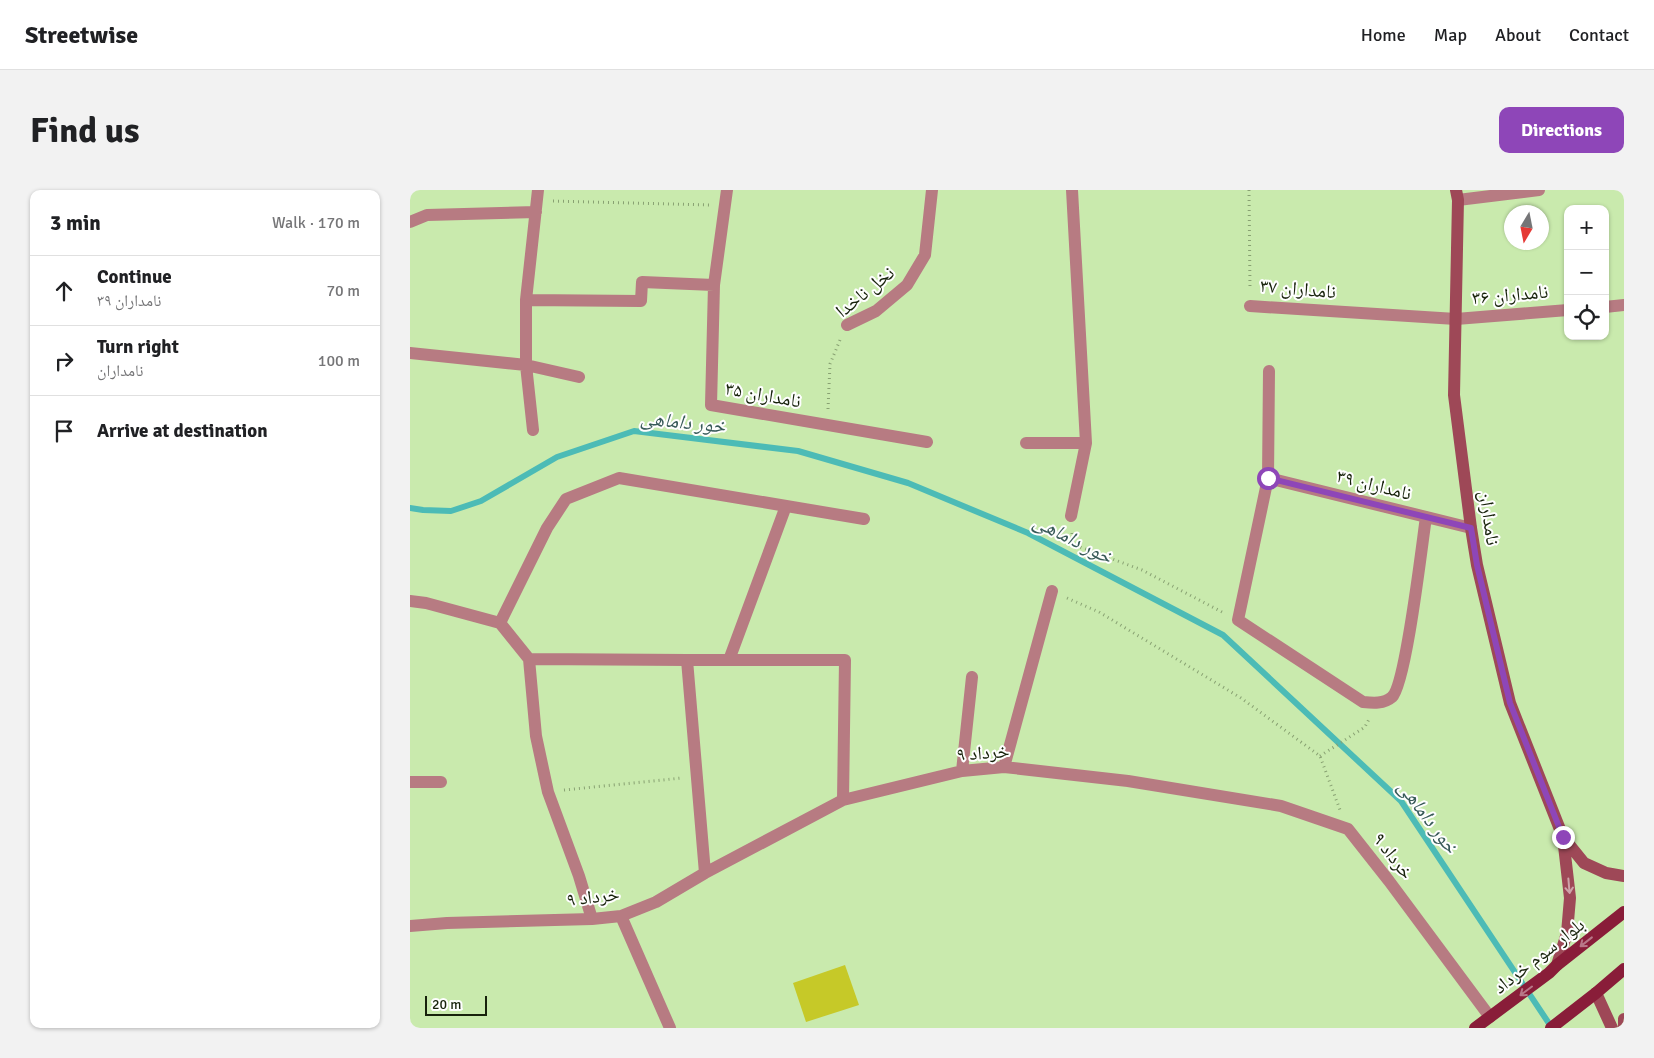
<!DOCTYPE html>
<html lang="en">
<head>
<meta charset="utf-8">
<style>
  body { margin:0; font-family:Signika,"Noto Naskh Arabic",sans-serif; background:#f2f2f2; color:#202124 }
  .controls { position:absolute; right:15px; top:15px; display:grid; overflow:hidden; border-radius:10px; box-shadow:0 1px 4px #0004 }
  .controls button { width:45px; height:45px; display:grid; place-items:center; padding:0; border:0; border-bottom:1px solid #e0e0e0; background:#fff; color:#202124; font:25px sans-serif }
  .compass { position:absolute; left:1094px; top:15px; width:45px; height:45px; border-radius:50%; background:#fff; box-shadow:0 1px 4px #0004; rotate:190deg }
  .scale { position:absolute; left:15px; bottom:12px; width:62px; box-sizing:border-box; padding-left:5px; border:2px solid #17220b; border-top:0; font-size:14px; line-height:18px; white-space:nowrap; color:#17220b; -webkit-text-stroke:4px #fefefe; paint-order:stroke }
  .stop { position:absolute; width:15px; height:15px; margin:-11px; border:4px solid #8e46b8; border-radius:50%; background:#fff }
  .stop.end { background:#8e46b8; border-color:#fff; box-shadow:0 1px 5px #0008 }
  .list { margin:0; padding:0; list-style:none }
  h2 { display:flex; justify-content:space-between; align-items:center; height:65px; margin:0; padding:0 20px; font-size:21px }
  h2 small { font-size:16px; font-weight:400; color:#757577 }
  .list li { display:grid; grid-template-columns:32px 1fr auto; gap:15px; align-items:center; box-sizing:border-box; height:70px; padding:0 20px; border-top:1px solid #e0e0e0 }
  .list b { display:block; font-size:19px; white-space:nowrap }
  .list p { margin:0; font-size:16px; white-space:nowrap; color:#757577 }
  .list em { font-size:16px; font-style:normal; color:#757577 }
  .icon { flex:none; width:28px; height:28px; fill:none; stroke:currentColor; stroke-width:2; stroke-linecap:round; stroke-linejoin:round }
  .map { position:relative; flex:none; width:1214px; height:838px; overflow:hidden; border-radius:10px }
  header { display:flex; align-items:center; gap:30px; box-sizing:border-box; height:70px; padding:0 25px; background:#fff; border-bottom:1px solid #e0e0e0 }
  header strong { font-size:24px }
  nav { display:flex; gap:28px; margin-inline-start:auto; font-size:18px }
  .intro { display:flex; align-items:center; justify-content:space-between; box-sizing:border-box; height:120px; padding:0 30px }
  h1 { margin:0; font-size:35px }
  .button { padding:12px 22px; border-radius:10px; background:#8e46b8; color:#fff; font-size:18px; font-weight:700 }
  main { display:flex; gap:30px; padding:0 30px }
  aside { flex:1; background:#fff; border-radius:10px; box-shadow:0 1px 4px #0004 }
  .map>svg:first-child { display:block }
</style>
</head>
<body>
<header>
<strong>Streetwise</strong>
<nav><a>Home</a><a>Map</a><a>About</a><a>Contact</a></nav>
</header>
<div class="intro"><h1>Find us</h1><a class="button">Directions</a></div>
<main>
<aside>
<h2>3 min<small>Walk · 170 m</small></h2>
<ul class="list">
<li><svg class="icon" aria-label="ahead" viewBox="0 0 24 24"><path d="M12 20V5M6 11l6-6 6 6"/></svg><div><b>Continue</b><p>نامداران ۳۹</p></div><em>70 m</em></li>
<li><svg class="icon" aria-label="right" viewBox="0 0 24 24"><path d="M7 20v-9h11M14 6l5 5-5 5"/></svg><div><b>Turn right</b><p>نامداران</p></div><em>100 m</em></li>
<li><svg class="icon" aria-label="arrive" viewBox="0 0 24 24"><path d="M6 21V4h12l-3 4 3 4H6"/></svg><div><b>Arrive at destination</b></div></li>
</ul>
</aside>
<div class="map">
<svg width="1214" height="838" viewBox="0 0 1214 838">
  <rect width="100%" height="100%" fill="#c9eaad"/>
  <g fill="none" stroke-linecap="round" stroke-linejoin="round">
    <!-- stream -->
    <path stroke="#4cbbb6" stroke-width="6" d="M0,318l13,2 28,1 30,-10 76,-44 77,-26 164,20 110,32 120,50 195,102 178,166 151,227"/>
  </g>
  <!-- building -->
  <path fill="#c6c928" d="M435,775l14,40 -53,17 -13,-39z"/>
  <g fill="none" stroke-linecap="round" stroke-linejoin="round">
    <!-- path -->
    <path stroke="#88a172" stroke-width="3" stroke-dasharray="1 4" stroke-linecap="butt" d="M839,0l1,99
      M143,11l156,4
      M418,219l2,-45 10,-24
      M662,343v11l70,26 80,42
      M657,408l32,14 142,86 79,58 20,54
      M910,566l45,-29 4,-8
      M154,600l118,-12"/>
    <!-- street -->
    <path stroke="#b77b82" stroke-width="12" d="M1048,10l81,-10
      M0,32l17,-7 109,-3
      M304,95l-3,120 216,37
      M116,110l115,1 1,-19 72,3 13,-95
      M840,116l206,13 112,-9
      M1195,117l19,-2
      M437,135l29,-14 31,-26 18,-30 7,-65
      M0,163l116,12 53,12
      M859,181l-1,107 -30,142 125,82c10,1 21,2 29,-5 14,-13 30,-153 34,-180
      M123,240l-7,-65v-65l12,-110
      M616,253h60
      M858,288l203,50
      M661,326l15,-73 -14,-253
      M0,411l16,2 74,20 29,36 7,77 12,56 31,84 13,43
      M90,433l47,-95 19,-29 53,-21 245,41
      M119,469l158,1
      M319,470l57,-154
      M594,577l48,-176
      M552,581l10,-94
      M0,592h31
      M295,683l-18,-213h158l-2,140
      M211,726l49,112
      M0,736l37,-3 145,-4 29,-3 35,-14 49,-29 138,-73 119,-29 42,-4 124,14 153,25 67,23 41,52 101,136"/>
    <!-- secondary -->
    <path stroke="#9e4857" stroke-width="12" d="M1046,0l2,10 -4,195 17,133 6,37 33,138 53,134 7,61 -3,35 -10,32
      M1153,647l21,26 22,10 18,3
      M1186,803l16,35
      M1214,829v7"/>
    <!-- primary -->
    <path stroke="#891d39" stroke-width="12" d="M1065,838l74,-55 8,-8 67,-53
      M1141,838l45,-35 28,-24"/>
  </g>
  <!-- one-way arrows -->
  <defs><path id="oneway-shaft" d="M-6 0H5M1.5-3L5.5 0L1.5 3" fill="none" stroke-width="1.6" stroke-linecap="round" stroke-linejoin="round" transform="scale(1.25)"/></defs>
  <use stroke="#cea3aa" href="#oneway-shaft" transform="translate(1159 696) rotate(85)"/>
  <g stroke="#b87788">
    <use href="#oneway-shaft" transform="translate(1176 752) rotate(142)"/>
    <use href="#oneway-shaft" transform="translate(1116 801) rotate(143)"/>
  </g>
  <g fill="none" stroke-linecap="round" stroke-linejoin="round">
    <!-- route -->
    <path stroke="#8e46b8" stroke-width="6" d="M858,288l203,50 6,37 33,138 53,134"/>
  </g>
  <g text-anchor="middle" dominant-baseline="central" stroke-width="4" stroke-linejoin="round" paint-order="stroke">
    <!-- street labels -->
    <g font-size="19" fill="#17220b" stroke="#fefefe">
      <text transform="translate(888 99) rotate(5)">نامداران ۳۷</text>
      <text transform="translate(455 102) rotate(-39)">نخل ناخدا</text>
      <text transform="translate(1100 105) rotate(-5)">نامداران ۳۶</text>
      <text transform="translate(353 205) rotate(10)">نامداران ۳۵</text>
      <text transform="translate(964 295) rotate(14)">نامداران ۳۹</text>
      <text transform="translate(1079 328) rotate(82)">نامداران</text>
      <text transform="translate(573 563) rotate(-4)">خرداد ۹</text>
      <text transform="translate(983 666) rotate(52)">خرداد ۹</text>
      <text transform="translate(183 707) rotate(-7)">خرداد ۹</text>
      <text transform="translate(1129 766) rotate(-38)">بلوار سوم خرداد</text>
    </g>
    <!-- water labels -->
    <g font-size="20" font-style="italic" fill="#385a58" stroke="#fefefe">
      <text transform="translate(273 232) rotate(6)">خور داماهی</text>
      <text transform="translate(663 349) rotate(27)">خور داماهی</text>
      <text transform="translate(1018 627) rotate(53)">خور داماهی</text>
    </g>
  </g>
</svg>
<div class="controls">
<button>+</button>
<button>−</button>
<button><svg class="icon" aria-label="locate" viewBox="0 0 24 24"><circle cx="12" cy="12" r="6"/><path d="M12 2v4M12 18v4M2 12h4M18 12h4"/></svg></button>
</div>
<svg class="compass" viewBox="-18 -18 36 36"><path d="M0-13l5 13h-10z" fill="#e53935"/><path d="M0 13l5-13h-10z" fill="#757577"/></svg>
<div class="scale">20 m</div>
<div class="stop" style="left:858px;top:288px"></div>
<div class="stop end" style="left:1153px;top:647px"></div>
</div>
</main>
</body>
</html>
